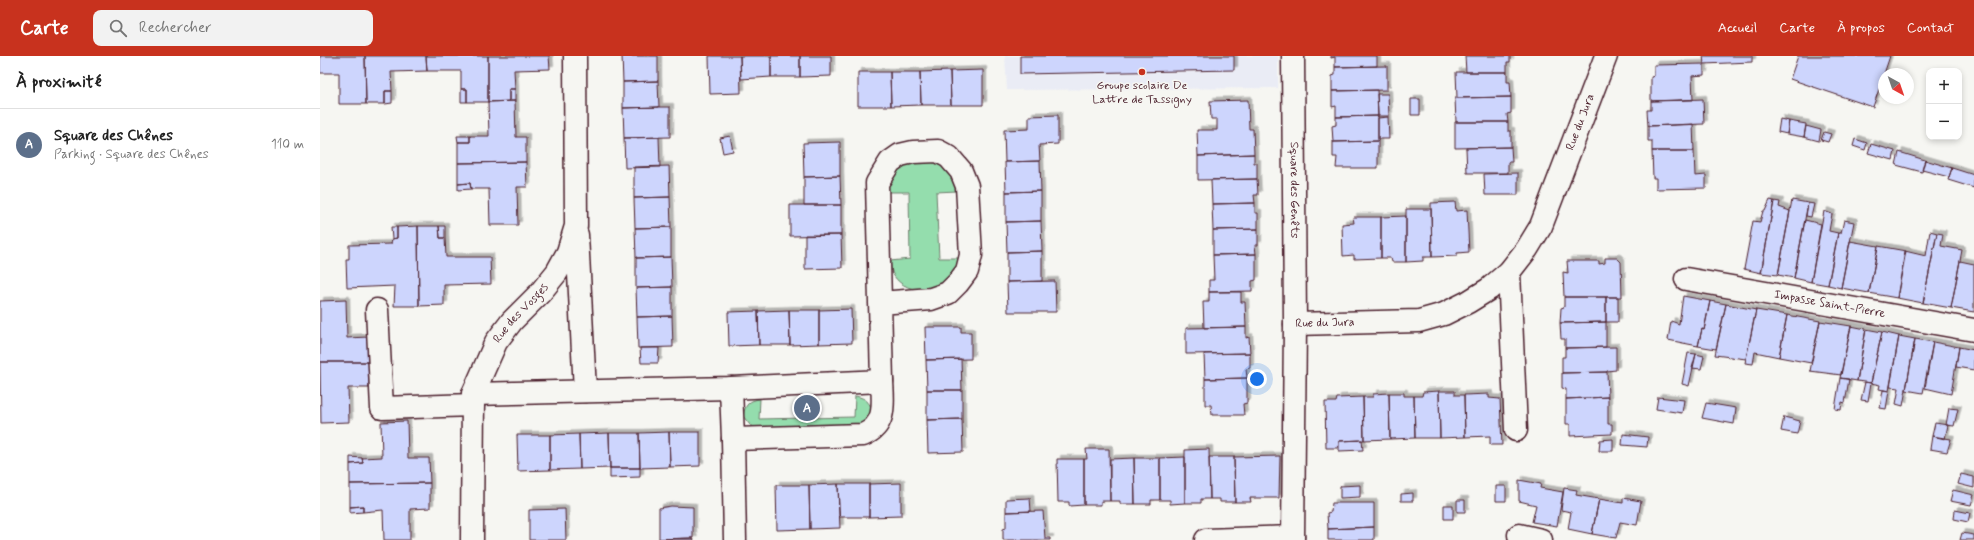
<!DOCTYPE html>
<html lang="fr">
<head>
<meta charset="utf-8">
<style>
  body { margin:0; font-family:Mynerve,sans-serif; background:#f2f2f2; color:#222 }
  .controls { position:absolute; right:12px; top:12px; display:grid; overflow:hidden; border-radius:8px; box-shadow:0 2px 6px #0003 }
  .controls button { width:36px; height:36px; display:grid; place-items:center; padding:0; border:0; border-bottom:1px solid #e0e0e0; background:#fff; color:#222; font:20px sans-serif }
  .compass { position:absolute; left:1558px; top:12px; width:36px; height:36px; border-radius:50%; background:#fff; box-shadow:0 2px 6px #0003; rotate:140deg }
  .you { position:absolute; left:937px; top:323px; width:14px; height:14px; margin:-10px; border:3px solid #fff; border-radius:50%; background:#1a73e8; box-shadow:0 0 0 6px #1a73e833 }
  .badge { display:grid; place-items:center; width:26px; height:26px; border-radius:50%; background:#c8321e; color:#fff; font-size:13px; font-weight:700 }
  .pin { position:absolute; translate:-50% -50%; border:2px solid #fff; box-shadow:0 1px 4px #0006 }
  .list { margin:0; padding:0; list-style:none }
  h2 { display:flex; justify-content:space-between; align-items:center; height:52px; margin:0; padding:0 16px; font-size:17px }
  h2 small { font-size:13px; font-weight:400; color:#767676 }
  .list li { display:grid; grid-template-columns:26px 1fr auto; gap:12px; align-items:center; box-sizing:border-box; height:72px; padding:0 16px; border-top:1px solid #e0e0e0 }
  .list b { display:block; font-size:15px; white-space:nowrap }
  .list p { margin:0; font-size:13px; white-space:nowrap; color:#767676 }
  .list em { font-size:13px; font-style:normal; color:#767676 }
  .icon { flex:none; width:22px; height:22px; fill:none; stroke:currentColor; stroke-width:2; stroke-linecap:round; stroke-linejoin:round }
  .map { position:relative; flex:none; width:1654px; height:484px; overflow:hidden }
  header { display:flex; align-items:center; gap:24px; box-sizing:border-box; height:56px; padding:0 20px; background:#c8321e; color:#fff }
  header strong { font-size:19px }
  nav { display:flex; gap:22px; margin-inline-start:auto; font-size:14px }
  .search { width:280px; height:36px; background:#f2f2f2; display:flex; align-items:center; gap:10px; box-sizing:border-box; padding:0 14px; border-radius:8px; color:#767676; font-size:15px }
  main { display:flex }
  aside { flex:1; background:#fff }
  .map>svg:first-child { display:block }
</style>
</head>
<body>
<header>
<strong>Carte</strong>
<div class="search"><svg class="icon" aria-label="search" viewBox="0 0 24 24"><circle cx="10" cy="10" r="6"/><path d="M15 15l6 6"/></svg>Rechercher</div>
<nav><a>Accueil</a><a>Carte</a><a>À propos</a><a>Contact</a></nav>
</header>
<main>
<aside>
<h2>À proximité<small></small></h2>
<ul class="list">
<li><span class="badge" style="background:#5c6f8a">A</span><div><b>Square des Chênes</b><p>Parking · Square des Chênes</p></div><em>110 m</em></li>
</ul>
</aside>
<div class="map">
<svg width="1654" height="484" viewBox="0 0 1654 484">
  <defs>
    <filter id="shadow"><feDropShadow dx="3.5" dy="-3.5" stdDeviation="0" flood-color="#0004"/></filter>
  </defs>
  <rect width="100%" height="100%" fill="#f6f6f2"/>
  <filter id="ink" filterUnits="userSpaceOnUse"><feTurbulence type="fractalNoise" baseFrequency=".025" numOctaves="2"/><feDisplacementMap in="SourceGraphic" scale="8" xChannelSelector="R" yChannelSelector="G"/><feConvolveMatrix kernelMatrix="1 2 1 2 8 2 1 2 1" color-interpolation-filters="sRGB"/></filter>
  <g filter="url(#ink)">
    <!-- built -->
    <path fill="#eaecf5" d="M685,0h273v32l-271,2z"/>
    <!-- green -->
    <path fill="#94ddad" stroke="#6f7e6c" d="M609,105c19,7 21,11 28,30l-21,1 3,66h20c-1,5 -2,11 -4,15 -10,21 -48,23 -61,3 -3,-4 -3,-10 -4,-15l20,-2 -1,-67h-22c0,-12 11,-25 22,-29 6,-2 14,-1 20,-2z
      M535,340c12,2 17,8 17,20l-9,8 -106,4 -7,-3 -7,-9c2,-11 6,-16 17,-17l-1,20 95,-2z"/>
    <!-- building -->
    <path fill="#cdd5fd" stroke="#4a1f2b" filter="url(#shadow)" d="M0,0h45l1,48h-27v-31h-19z
      M45,0h61l1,15 -36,1 1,19h-7v13h-19z
      M106,0h62v46h-21v-13h-6v-18h-34z
      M168,0h61l1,13 -36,1 1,19h-6v12l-21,1z
      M302,0h36v25l-35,1z
      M389,0h31l1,37 -31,1z
      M420,0h31v21l-30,2z
      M451,0h29v21h-29z
      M480,0h31v20l-31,1z
      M700,0h214v14l-214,4z
      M1011,0h46v10l-42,1v-10l-4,1z
      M1145,0h45v6h-3v10h-41z
      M1383,0h49v6l-48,2z
      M1478,0h92l-17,51 -83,-28z
      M1384,8v11l-12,1 1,24 -42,1v-24l3,-1v-11z
      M1067,10v24l-55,1v-15l3,-1v-8z
      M663,14v35h-32l-1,-34z
      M630,15l1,34h-30l-1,-33z
      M538,16h32l1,34h-33z
      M570,16h30l1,33 -30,1z
      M1136,16h51v10h3l1,15 -54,1z
      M338,25l1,26 -36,1v-26z
      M141,33h6v13h-6z
      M189,33h6v12h-6z
      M1057,34l1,26 -42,1v-11l-4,1v-16z
      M65,35h7v12l-7,1z
      M1057,38h11l1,22h-11z
      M1191,41v16l-4,1 1,8h-52l-1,-24z
      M1091,43h9v16h-9z
      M1383,43l1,25 -56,2 -1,-16h4v-9z
      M928,44l1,29h4l1,25 -56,2 -1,-26h20v-11h-6l-1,-18z
      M195,45l1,36h10v25l-68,1v-21h12v-6h19l-1,-34z
      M339,51h11v30l-46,1 -1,-30z
      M738,59v29l-19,1 1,16 -35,1 -1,-32 25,-1v-13z
      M1058,60v25l-45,1 -1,-16 4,-1v-8z
      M1068,61l1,22h-11v-21z
      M1460,63l9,2 -2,13 -9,-2z
      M1469,65l17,3 -2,13 -17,-3z
      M1135,66h53v9h3v16l-56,1z
      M1373,68l1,27h-42v-10h-4v-15z
      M1486,70l15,4 -2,11 -15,-4z
      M1504,76l7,2 -3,8 -7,-2z
      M137,80h13v6h-12z
      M410,80l3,15 -10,2 -3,-15z
      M339,81l1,30 -35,1 -1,-30z
      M1535,83l12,4 -2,7 -12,-4z
      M1058,85v27h-42l1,-11h-4v-15z
      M520,86v34l-36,1 -1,-34z
      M1551,88l24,7 -2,9 -25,-7z
      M1191,91l1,15h-4v11h-41l-1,-25z
      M1332,95h42l1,25 11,-1v13l-50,1v-11h-3z
      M1579,96l26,8 -3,12 -26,-7z
      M934,98v9h3v16l-59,1v-24z
      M1605,104l27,8 -3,9 -27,-7z
      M720,105l1,30 -35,1 -1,-30z
      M206,106l1,25h-10l1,38h-28l-1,-36h-18l-1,-6 -12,1v-21z
      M349,110l1,31 -36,1v-31z
      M1632,112l22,7v13l-26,-8z
      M1198,117v22h-33l-1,-21z
      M520,120l1,29h-37v-28z
      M937,123l1,16h-4l1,8 -43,1 -1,-24z
      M150,127l1,6 -13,1v-6z
      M721,135v30l-35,1v-30z
      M350,141l1,30 -36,1 -1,-30z
      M1450,144l4,1 -13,72 -17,-4 9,-48 7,1 3,-11h2z
      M1472,144l16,3 -14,75 -16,-3z
      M1454,145l6,1 -1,5 11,4 -12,64 -17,-2z
      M1135,146l1,9 11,-1 2,42 -12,1v3l-25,1 -1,-54z
      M935,147v10h3v16l-45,1 -1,-26z
      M1488,147l6,1 -3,13 -5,-1z
      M470,149h51v30l-51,1z
      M1086,153h25l1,48h-9v4l-17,1z
      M1504,155l8,3 -3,17 9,2 -10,52 -17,-3z
      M1086,160v46h-14l-1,-4h-10v-41z
      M1033,161h28v41l-27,1v-4l-11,1 -1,-32 12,-1z
      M1485,164l16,4 -10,58 -17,-4z
      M1524,164l10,2 -13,66 -13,-3 10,-52h3z
      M721,165l1,30 -35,1 -1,-30z
      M98,170h21l1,12h5l1,19h44l1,27 -47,1v20l-25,1z
      M98,170l1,80h-25l1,-20 -48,2 -1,-29h3v-14l42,-1 1,-5 5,-1v-11z
      M119,170h6v12h-5z
      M71,171h6v11l-5,1z
      M351,171v30l-35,1 -1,-30z
      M938,173v16h-3l1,9 -43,1v-25z
      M1610,175l7,2 -14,70 -26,-5 8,-47 21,5z
      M1617,177l6,1 -2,12 21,4 -11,58 -28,-5z
      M485,179h36l1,33 -37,1z
      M1530,185l28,5 -9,47 -28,-5z
      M1558,190l28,5 -9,47 -28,-5z
      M722,195v30l-35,1v-30z
      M936,198v26l-4,1v10l-43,1v-12h5l-1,-25z
      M351,201l1,30 -36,1v-30z
      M1285,202h12l4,4 1,35h-58l-1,-25 5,1 -1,-12h32v3l6,-1z
      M1640,205l14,3v48l-23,-4z
      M735,225l1,31h-48l-1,-30z
      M352,231v29l-35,1 -1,-29z
      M889,236h32v10h4l1,25 -42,1 -1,-26h6z
      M1363,240l27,5 -6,29 -2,-1 -4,17 -30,-6 3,-19 8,3z
      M1244,241h42v25l-46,1 1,-15 3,-1z
      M1286,241h12v25h-12z
      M26,244l1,38 21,-1 1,25h-49v-61z
      M1390,245l16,3 -10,45 -18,-3 4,-17 2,1z
      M1406,248l30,6 -10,49 -31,-4z
      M531,253l1,34 -33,1v-34z
      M469,254h30v34l-29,1z
      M469,254l1,35h-31l-1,-34z
      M1436,254l31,5 -8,42 -24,-5 -2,12 -8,-1z
      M438,255l1,34 -30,1 -1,-34z
      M1467,259l33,6 -9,42 -32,-6z
      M352,260l1,31 -35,1 -1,-31z
      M1500,265l31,5 -10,49 -31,-4z
      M1286,266v25l-41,1v-9h-4l-1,-16z
      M1531,270l15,3 -9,52 -17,-3z
      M605,271h36v5h10v27l-45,1z
      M926,271v11l3,-1 1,16 -64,1v-26z
      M1546,273l16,3 -11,51 -14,-2z
      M1562,276l17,4 -10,55 -10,-2 1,-4 -9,-2z
      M1579,280l16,3 -12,67 -7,-2 3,-16 -9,-1z
      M1595,283l18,3 -10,51 -17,-3z
      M1613,286l26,5 -8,47 -26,-6z
      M1296,291v23l-9,1v1l-45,1v-16h3v-9z
      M1639,291l15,3v20l-18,-3z
      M320,292h19l-1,15h-17z
      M930,297v15l-4,1 1,9 -42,1 -1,-25z
      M1368,297l8,1 -7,32 -7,-2z
      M1376,298l8,2 -3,13 -9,-1z
      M641,303l1,31h-35l-1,-30z
      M0,306h49v26h-21l1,34 -28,1z
      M1287,316l1,25 -42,2v-10l-4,-1v-15z
      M927,322v25l-4,1 1,11h-32l-1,-10h-6v-26z
      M1520,322l9,1 -4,24 -3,-1 -1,8 -6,-1z
      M1545,326l6,1 -3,18 -7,-1z
      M607,334h35v29l-35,1z
      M1563,334l6,1 -3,18 -6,-1z
      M1119,335l1,47h-25l-1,-42h8l1,-4z
      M1119,335h16v4h9l1,42 -25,1z
      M1069,337l1,46 -26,1 -1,-43h10v-3z
      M1069,337h15v3h10l1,42 -25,1z
      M1169,338v4l11,1 2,46h-12v-9l-25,1 -1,-42z
      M1043,341l1,43 -25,1 -1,7h-12l-1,-46h11l1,-4z
      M1288,341v27h4v10l-42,2v-12h-4v-25z
      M1338,341l26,3 -2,13 -26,-4z
      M1386,347l30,5 -2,16 -32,-6z
      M1629,352l9,1 -4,17 -8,-1z
      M1464,361l16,4 -3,13 -16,-3z
      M642,363l1,33 -35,1 -1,-33z
      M87,365l1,37h21l1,25 -80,1v-20l13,-1 -1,-5 20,-1 -1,-35z
      M1615,367l13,2 -3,14 -13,-3z
      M349,376l1,35 -30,1 -1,-35z
      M349,376h31v34l-30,1z
      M289,377l1,35 -30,1 -1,-35z
      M289,377h30l1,35h-30z
      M259,378l1,35 -30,1v-35z
      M1303,378l25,3 -1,10 -25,-2z
      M197,379h33v35l-32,1z
      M1612,380l19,3 -4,13 -17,-3z
      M1293,383v12h-14l1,-11z
      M1042,384l1,10 -24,1v-10z
      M766,393h23l1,52h-9v4h-17v-46h3z
      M889,393l1,50h-9v4h-16v-53z
      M960,400l-1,42h-29l1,4h-16l-1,-45z
      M30,401l12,1 1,5 -13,1z
      M865,401v46l-15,1v-4h-10v-42z
      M889,401h25l1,45h-15v-3h-10z
      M814,402l1,46h-15v-3h-10v-42z
      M814,402h26v42h-9v4h-16z
      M737,403h27v46l-15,1v-4h-11z
      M290,412h30v9l-30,1z
      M1641,418l13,3v11l-16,-4z
      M1199,424l22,4 -1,4 23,4 -6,34 -25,-4 4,-17 -17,-4z
      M110,427v25l-20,1v31h-26l-1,-30 -20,2v-6l-13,1v-23z
      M581,427v33l-32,1v-33z
      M518,428l2,44 -30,1 -1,-44z
      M518,428h31v33h-30z
      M456,429h33l1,44 -33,1z
      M1040,429v12l-20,1v-12z
      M1176,430h10v15h-10z
      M1244,432l13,2 -1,5 23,4 -7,35 -24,-5 3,-17 -10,-2z
      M1633,434l21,5 -3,10 -21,-4z
      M1093,437v8h-12v-7z
      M710,442l1,13 -25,1v-13z
      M1303,442l18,3 -4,24 -17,-3 -4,16 -24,-4 7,-35 24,4z
      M1137,444h8v12h-8z
      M1012,447h42v24l-46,2 -1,-16 4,-1z
      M1124,449h9v14h-9z
      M43,450v6l-13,1v-6z
      M351,450l22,1v31l-34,1v-31z
      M245,453l1,31h-37v-30z
      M1635,454l15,3 -2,9 -14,-3z
      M723,455l2,27h5v2h-47v-11l3,-1v-16z
      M1054,471v13h-46v-11z
      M1642,477l12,2v5h-14z
      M373,482l1,2h-35v-1z"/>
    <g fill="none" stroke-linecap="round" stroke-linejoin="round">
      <defs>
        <g id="minor">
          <path id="s1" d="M973,0l2,268"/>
          <path d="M257,179l8,156"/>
          <path d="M1189,216l7,158"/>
          <path id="s2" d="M1366,223l288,51"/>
          <path d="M57,254l5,98 91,-3"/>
          <path d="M411,332l2,51 130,-4c24,-10 20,-32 19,-54"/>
          <path d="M153,338l258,-6 151,-7 -5,-198 13,-21 10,-7 13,-3 25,-1 11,6 12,14 6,15 4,69 -4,16 -9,12 -10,10 -17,6 -51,4"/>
          <path d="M413,383l2,101"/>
          <path d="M1199,479l22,5"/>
          <path id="s3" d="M152,484l1,-146 23,-52 16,-21 28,-28 17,-21 11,-20 8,-26 -1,-170"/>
          <path d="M886,484l87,-3"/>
          <path id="s4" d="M973,484l2,-216 124,-3 25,-7 24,-12 21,-13 20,-17 18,-23 14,-23 65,-170"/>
        </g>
      </defs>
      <!-- minor casing -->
      <use href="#minor" stroke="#4a1f2b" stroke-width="25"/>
      <!-- minor -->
      <use href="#minor" stroke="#f6f6f2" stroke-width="22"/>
    </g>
  </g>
  <!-- markers -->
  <circle fill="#c8321e" stroke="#f6f6f2" stroke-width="1.5" cx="822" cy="16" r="4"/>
  <g text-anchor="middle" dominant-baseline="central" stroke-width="3" stroke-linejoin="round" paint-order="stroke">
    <!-- poi labels -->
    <g font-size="12" fill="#4a1f2b" stroke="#f6f6f2">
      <text x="822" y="30">Groupe scolaire De<tspan x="822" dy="14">Lattre de Tassigny</tspan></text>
    </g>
    <!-- street labels -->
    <g font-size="12" fill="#4a1f2b" stroke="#f6f6f2">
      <text stroke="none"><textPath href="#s4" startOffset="611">Rue du Jura</textPath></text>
      <text stroke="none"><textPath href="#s1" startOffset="134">Square des Genêts</textPath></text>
      <text stroke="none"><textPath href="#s2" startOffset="146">Impasse Saint-Pierre</textPath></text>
      <text stroke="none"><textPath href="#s3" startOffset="241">Rue des Vosges</textPath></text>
      <text stroke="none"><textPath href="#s4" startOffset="246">Rue du Jura</textPath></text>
    </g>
  </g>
</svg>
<div class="controls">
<button>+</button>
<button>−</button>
</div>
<svg class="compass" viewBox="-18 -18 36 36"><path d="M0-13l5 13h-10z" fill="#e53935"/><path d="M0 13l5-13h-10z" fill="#767676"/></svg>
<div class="you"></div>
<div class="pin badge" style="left:487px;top:352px;background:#5c6f8a">A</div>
</div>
</main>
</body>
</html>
